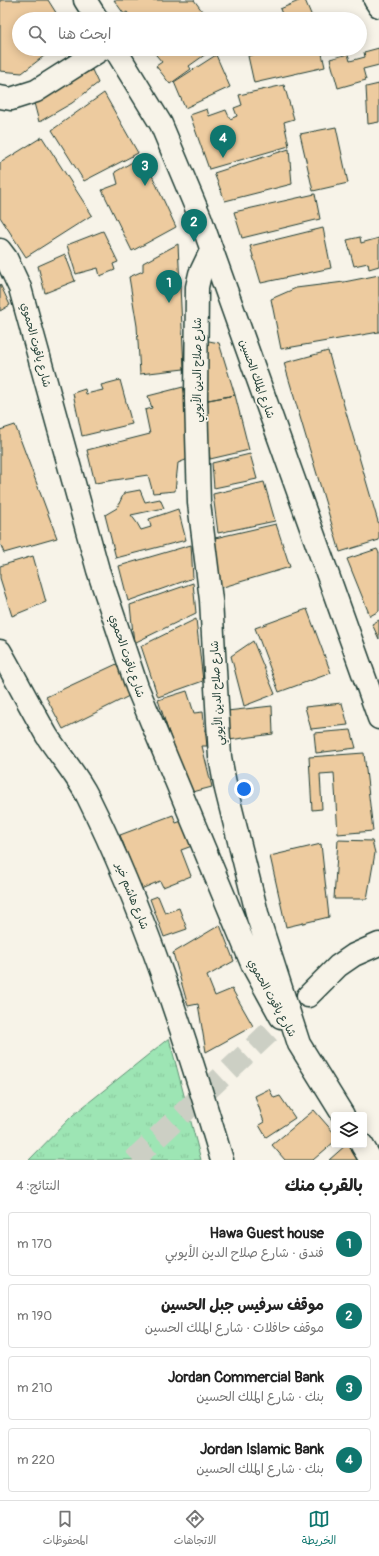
<!DOCTYPE html>
<html lang="ar">
<head>
<meta charset="utf-8">
<style>
  body { margin:0; font-family:Pangolin,"Playpen Sans Arabic",sans-serif; background:#f2f2f2; color:#222; direction:rtl }
  .controls { position:absolute; right:12px; bottom:12px; display:grid; overflow:hidden; border-radius:4px; box-shadow:0 2px 10px #0003 }
  .controls button { width:36px; height:36px; display:grid; place-items:center; padding:0; border:0; border-bottom:1px solid #e0e0e0; background:#fff; color:#222; font:20px sans-serif }
  .you { position:absolute; left:244px; top:789px; width:14px; height:14px; margin:-10px; border:3px solid #fff; border-radius:50%; background:#1a73e8; box-shadow:0 0 0 6px #1a73e833 }
  .badge { display:grid; place-items:center; width:26px; height:26px; border-radius:50%; background:#0f766e; color:#fff; font-size:13px; font-weight:700 }
  .pin { position:absolute; translate:-50% -33px; filter:drop-shadow(0 1px 2px #0008) }
  .pin::after { content:''; position:absolute; top:21px; width:14px; height:12px; background:inherit; clip-path:polygon(0 0,100% 0,50% 100%) }
  .list { margin:0; padding:0; list-style:none }
  h2 { display:flex; justify-content:space-between; align-items:center; height:52px; margin:0; padding:0 16px; font-size:17px }
  h2 small { font-size:13px; font-weight:400; color:#767676 }
  .list li { display:grid; grid-template-columns:26px 1fr auto; gap:12px; align-items:center; box-sizing:border-box; height:64px; margin:0 8px 8px; padding:0 8px; border:1px solid #e0e0e0; border-radius:4px }
  .list b { display:block; font-size:15px; white-space:nowrap }
  .list p { margin:0; font-size:13px; white-space:nowrap; color:#767676 }
  .list em { font-size:13px; font-style:normal; color:#767676 }
  .icon { flex:none; width:22px; height:22px; fill:none; stroke:currentColor; stroke-width:2; stroke-linecap:round; stroke-linejoin:round }
  .map { position:relative; flex:none; width:379px; height:1160px; overflow:hidden; direction:ltr }
  .search { position:absolute; background:#fff; box-shadow:0 2px 10px #0003; left:12px; right:12px; top:12px; height:44px; display:flex; align-items:center; gap:10px; box-sizing:border-box; padding:0 14px; border-radius:22px; color:#767676; font-size:15px }
  .sheet { height:340px; background:#fff }
  nav { display:flex; justify-content:space-around; align-items:center; box-sizing:border-box; height:56px; border-top:1px solid #e0e0e0; background:#fff; font-size:11px; color:#767676 }
  nav a { display:grid; justify-items:center; gap:2px }
  nav .on { color:#0f766e }
  .map>svg:first-child { display:block }
</style>
</head>
<body>
<div class="map">
<svg width="379" height="1160" viewBox="0 0 379 1160">
  <defs>
    <pattern id="grass-tufts" width="24" height="20" patternUnits="userSpaceOnUse"><rect width="24" height="20" fill="#9de5b4"/><path d="M3 7l-1-3M5 7V3M7 7l1-3M15 17l-1-3M17 17v-4M19 17l1-3" fill="none" stroke="#87c59b"/></pattern>
  </defs>
  <rect width="100%" height="100%" fill="#f7f3e8"/>
  <filter id="ink" filterUnits="userSpaceOnUse"><feTurbulence type="fractalNoise" baseFrequency=".025" numOctaves="2"/><feDisplacementMap in="SourceGraphic" scale="8" xChannelSelector="R" yChannelSelector="G"/><feConvolveMatrix kernelMatrix="1 2 1 2 8 2 1 2 1" color-interpolation-filters="sRGB"/></filter>
  <g filter="url(#ink)">
    <!-- grass -->
    <path fill="url(#grass-tufts)" stroke="#5e9174" d="M169,1038l32,122h-172l44,-45z"/>
    <!-- building -->
    <path fill="#edcb9f" stroke="#1f3d34" d="M0,0h48l12,19h-41v30h34l-31,24 -22,-2z
      M114,0h80l14,19h-83l5,-3 -3,-4 -3,2z
      M301,0h4l8,19h-29l-4,-10z
      M379,48v17l-16,4 3,11 -28,8 -8,-29 18,-5 2,7 15,-4 -1,-5z
      M151,49h62l-24,17 2,3 -21,15 -14,-18 6,-4z
      M277,49h44l4,18 -71,16 -6,-27z
      M216,55l14,32 -45,21 -11,-26z
      M92,70l6,13 -26,20 -33,19 -6,-23z
      M379,84v38l-11,2 -2,-37z
      M284,85l10,34 -10,3 5,24 -80,23 -19,-54 17,-6 2,7 17,-6 4,9 7,-3 -3,-8 8,-3 -3,-10z
      M104,93l34,60 -54,28 -32,-51z
      M336,127l12,56 -35,8 -13,-57z
      M42,137l50,78 -66,42 -26,-40v-54z
      M289,149l3,35 -67,17 -11,-28z
      M143,156l33,71 -44,24 -30,-61 16,-6 -3,-12z
      M315,194l5,25 -78,19 -8,-26z
      M323,228l8,40 -70,15 -11,-37z
      M103,231l15,31 -5,2 2,6 -15,6 -2,-8 -22,6 -9,-29z
      M360,237l1,6 18,-5v28l-10,3 -1,-6 -14,3 -7,-26z
      M178,244l6,125 -44,5 -3,-48 -8,-49 14,-6v-8z
      M65,254l10,27 -30,12 -7,-27z
      M379,275v57l-98,17 -10,-50 25,-11 48,-6z
      M0,284l10,21 -10,6z
      M209,341l10,2 16,52 -32,6v-56z
      M328,351l51,174v15l-39,12 -56,-189z
      M120,380l12,44 -50,12 -9,-43 12,-4 1,5 17,-4 -2,-5z
      M183,387l2,9 3,63 -10,4 -3,28 -22,2 -5,-18 -53,8 -8,-33 63,-16 -5,-24 7,-2 -4,-12z
      M235,395l14,55 -39,9 -7,-58z
      M15,425l42,113 -53,15 -4,-10v-113z
      M250,454l7,25 -43,9 -2,-25z
      M264,482l11,39 -57,12 -5,-39z
      M140,490l5,12 15,-3 4,9 -33,7 6,8 4,7 10,-3 -2,-8 29,-10 8,31 -70,18 -11,-43 12,-7 7,-15z
      M276,524l14,43 -70,21 -5,-50z
      M191,545l2,33 -65,23 -9,-35z
      M377,549l2,4v58l-9,5 -23,-57z
      M33,556l13,46 -34,14 -12,-38v-12z
      M193,583l3,30 -62,30 -4,-38z
      M307,609l24,64 -52,19 -24,-64z
      M196,619l7,62 -45,16 -17,-51z
      M379,620v19l-7,-15z
      M253,641l22,53 -31,12 -13,-50z
      M121,662l12,32 -70,35 -17,-32z
      M187,691l7,22 9,-1 4,34h-5l10,41 -23,6 -31,-93z
      M342,703l6,22 -37,4 -6,-22z
      M272,706l1,28 -44,6 -2,-29z
      M351,730l5,18 -40,5 -2,-20z
      M364,753l9,78 -35,3 -4,-61 -14,1 2,35 -10,1 -3,-53z
      M173,815l3,8 6,-2 10,25 -11,4 10,26 -28,11 -3,-6 -19,8 -21,-54z
      M338,840l34,1 3,12 -8,46h-33z
      M321,844l8,73 -43,10 -16,-71z
      M158,896l7,17 14,-5 8,21 -23,8 -14,-38z
      M220,925l14,36 -27,15 8,20 17,-7 21,37 -47,26 -8,-48 -10,2 -15,-53z
      M269,1089l5,9 6,-2 15,22 -29,19 -7,-12 5,-3 -9,-26z
      M314,1110l20,23v9l-21,18h-28l-13,-15z
      M346,1145h7l12,15h-36z"/>
    <g fill="none" stroke-linecap="round" stroke-linejoin="round">
      <!-- secondary-tunnel -->
      <path stroke="#cccfc4" stroke-width="22" stroke-dasharray="22 11" stroke-linecap="butt" d="M133,1160l175,-164"/>
      <defs>
        <path id="minor" d="M375,0l4,6
          M0,97l11,2 25,-8 66,-42
          M0,250l6,8 14,30 78,282 39,117 116,279 28,51
          M211,251l-11,23 -3,13 -1,112 3,104 12,97 9,157 6,32 32,128 41,127 44,71
          M0,651c16,28 31,57 47,85 13,20 30,39 41,61 57,115 97,239 134,363
          M362,1145l9,15"/>
        <path id="secondary" d="M85,0l12,19
          M115,49l46,75 39,93 179,501
          M308,996l30,-30 16,-11 25,-11"/>
      </defs>
      <!-- minor casing -->
      <use href="#minor" stroke="#1f3d34" stroke-width="25"/>
      <!-- secondary casing -->
      <use href="#secondary" stroke="#1f3d34" stroke-width="25"/>
      <!-- minor -->
      <use href="#minor" stroke="#f7f3e8" stroke-width="22"/>
      <!-- secondary -->
      <use href="#secondary" stroke="#f7f3e8" stroke-width="22"/>
    </g>
  </g>
  <g text-anchor="middle" dominant-baseline="central" stroke-width="3.5" stroke-linejoin="round" paint-order="stroke">
    <!-- street labels -->
    <g font-size="11" fill="#1f3d34" stroke="#f7f3e8">
      <text transform="translate(36 345) rotate(75)">شارع ياقوت الحموي</text>
      <text transform="translate(197 370) rotate(-90)">شارع صلاح الدين الأيوبي</text>
      <text transform="translate(257 379) rotate(70)">شارع الملك الحسين</text>
      <text transform="translate(127 656) rotate(71)">شارع ياقوت الحموي</text>
      <text transform="translate(217 693) rotate(-93)">شارع صلاح الدين الأيوبي</text>
      <text transform="translate(132 896) rotate(68)">شارع هاشم خير</text>
      <text transform="translate(272 998) rotate(61)">شارع ياقوت الحموي</text>
    </g>
  </g>
</svg>
<div class="controls">
<button><svg class="icon" aria-label="layers" viewBox="0 0 24 24"><path d="M12 4l9 5-9 5-9-5zM3 14l9 5 9-5"/></svg></button>
</div>
<div class="you"></div>
<div class="pin badge" style="left:169px;top:303px">1</div>
<div class="pin badge" style="left:194px;top:242px">2</div>
<div class="pin badge" style="left:145px;top:186px">3</div>
<div class="pin badge" style="left:223px;top:158px">4</div>
<div class="search"><svg class="icon" aria-label="search" viewBox="0 0 24 24"><circle cx="10" cy="10" r="6"/><path d="M15 15l6 6"/></svg>ابحث هنا</div>
</div>
<section class="sheet">
<h2>بالقرب منك<small>النتائج: 4</small></h2>
<ul class="list">
<li><span class="badge">1</span><div><b>Hawa Guest house</b><p>فندق · شارع صلاح الدين الأيوبي</p></div><em>170 m</em></li>
<li><span class="badge">2</span><div><b>موقف سرفيس جبل الحسين</b><p>موقف حافلات · شارع الملك الحسين</p></div><em>190 m</em></li>
<li><span class="badge">3</span><div><b>Jordan Commercial Bank</b><p>بنك · شارع الملك الحسين</p></div><em>210 m</em></li>
<li><span class="badge">4</span><div><b>Jordan Islamic Bank</b><p>بنك · شارع الملك الحسين</p></div><em>220 m</em></li>
</ul>
</section>
<nav>
<a class="on"><svg class="icon" aria-label="map" viewBox="0 0 24 24"><path d="M3 6l6-2 6 2 6-2v14l-6 2-6-2-6 2zM9 4v14M15 6v14"/></svg>الخريطة</a>
<a><svg class="icon" aria-label="directions" viewBox="0 0 24 24"><path d="M12 3l9 9-9 9-9-9zM9 14v-3h6M13 9l2 2-2 2"/></svg>الاتجاهات</a>
<a><svg class="icon" aria-label="saved" viewBox="0 0 24 24"><path d="M7 4h10v16l-5-4-5 4z"/></svg>المحفوظات</a>
</nav>
</body>
</html>
